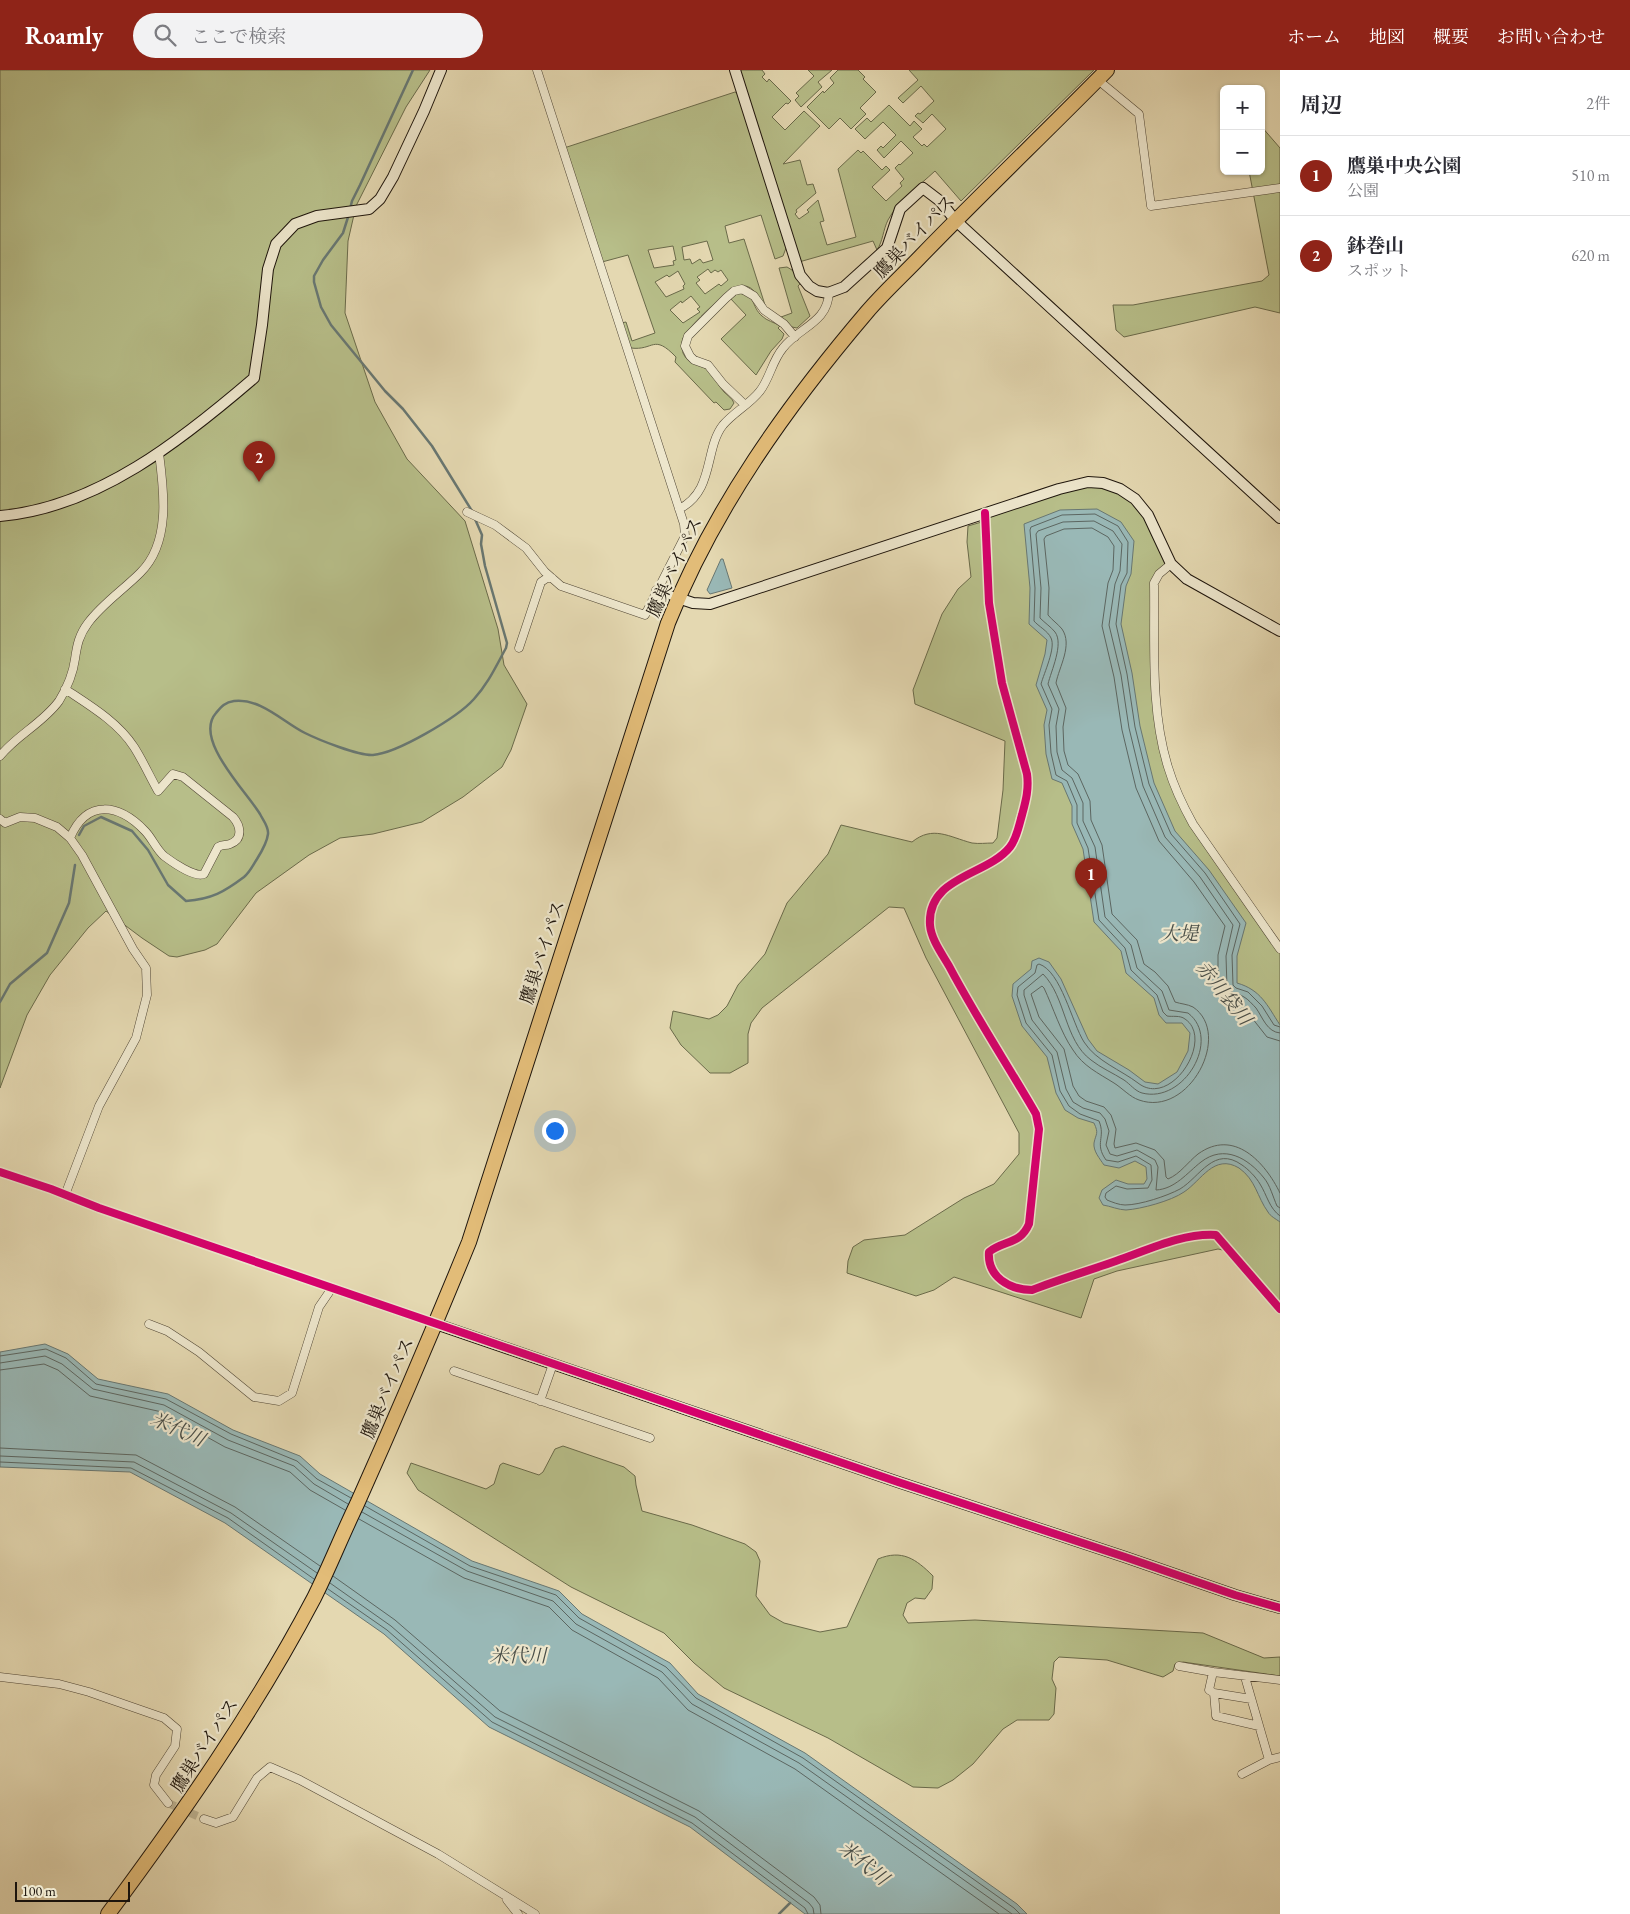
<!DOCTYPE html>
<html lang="ja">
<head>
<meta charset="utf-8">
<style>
  body { margin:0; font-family:"EB Garamond","Noto Serif JP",serif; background:#f2f2f3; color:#2b2b33 }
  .controls { position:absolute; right:15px; top:15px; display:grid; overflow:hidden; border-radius:8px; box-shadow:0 1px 4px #0004 }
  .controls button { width:45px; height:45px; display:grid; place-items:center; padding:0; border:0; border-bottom:1px solid #e1e1e2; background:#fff; color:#2b2b33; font:25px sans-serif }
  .scale { position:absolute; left:15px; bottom:12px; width:115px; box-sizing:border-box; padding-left:5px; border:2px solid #1e150c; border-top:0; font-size:14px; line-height:18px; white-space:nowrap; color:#1e150c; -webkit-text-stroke:4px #ede6cc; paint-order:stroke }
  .you { position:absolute; left:554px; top:1060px; width:18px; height:18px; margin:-12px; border:4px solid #fff; border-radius:50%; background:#1a73e8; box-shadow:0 0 0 8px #1a73e833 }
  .badge { display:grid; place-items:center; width:32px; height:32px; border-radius:50%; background:#8f2418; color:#fff; font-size:16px; font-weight:700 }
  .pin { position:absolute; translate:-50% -41px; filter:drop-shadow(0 1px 2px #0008) }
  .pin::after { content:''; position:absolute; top:26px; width:18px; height:15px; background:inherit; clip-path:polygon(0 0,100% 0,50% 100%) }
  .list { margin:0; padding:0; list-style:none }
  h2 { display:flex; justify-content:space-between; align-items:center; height:65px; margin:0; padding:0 20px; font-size:21px }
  h2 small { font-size:16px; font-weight:400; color:#7c7c81 }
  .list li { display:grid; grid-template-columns:32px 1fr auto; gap:15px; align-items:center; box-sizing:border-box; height:80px; padding:0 20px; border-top:1px solid #e1e1e2 }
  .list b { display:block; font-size:19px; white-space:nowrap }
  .list p { margin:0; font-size:16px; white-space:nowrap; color:#7c7c81 }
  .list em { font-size:16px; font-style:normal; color:#7c7c81 }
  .icon { flex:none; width:28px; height:28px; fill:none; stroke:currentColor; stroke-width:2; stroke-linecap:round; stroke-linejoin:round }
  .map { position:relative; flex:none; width:1280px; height:1844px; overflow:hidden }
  header { display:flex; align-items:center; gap:30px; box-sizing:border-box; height:70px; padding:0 25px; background:#8f2418; color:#fff }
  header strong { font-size:24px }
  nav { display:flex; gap:28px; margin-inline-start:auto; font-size:18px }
  .search { width:350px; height:45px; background:#f2f2f3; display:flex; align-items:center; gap:12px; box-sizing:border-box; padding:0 18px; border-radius:28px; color:#7c7c81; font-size:19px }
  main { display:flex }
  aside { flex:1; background:#fff }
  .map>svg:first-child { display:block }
</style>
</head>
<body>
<header>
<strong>Roamly</strong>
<div class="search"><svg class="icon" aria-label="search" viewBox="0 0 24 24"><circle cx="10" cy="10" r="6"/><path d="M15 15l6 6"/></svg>ここで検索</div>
<nav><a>ホーム</a><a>地図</a><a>概要</a><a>お問い合わせ</a></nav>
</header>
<main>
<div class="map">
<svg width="1280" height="1844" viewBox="0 0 1280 1844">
  <rect width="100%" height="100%" fill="#e4d8b1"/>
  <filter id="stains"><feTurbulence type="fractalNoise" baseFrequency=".004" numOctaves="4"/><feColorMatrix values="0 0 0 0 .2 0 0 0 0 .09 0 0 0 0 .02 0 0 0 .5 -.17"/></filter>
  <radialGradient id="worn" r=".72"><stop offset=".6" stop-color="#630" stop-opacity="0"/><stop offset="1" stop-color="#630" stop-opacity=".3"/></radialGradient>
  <!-- green -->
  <path fill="#b7be89" stroke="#6a6a4a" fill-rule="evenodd" d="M0,0h430l-24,37 -50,99 -8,35 -3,72 30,89 32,57 58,62 33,108 6,36 23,39 -16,46 -9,17 -39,30 -41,25 -49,12 -33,4 -31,17 -53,38 -39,51 -12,6 -28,7 -8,-1 -27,-18 -36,-27 -18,17 -38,47 -23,40 -27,73z
    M739,0h23l3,4 -3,3 5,5 2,-3 22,22 -3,3 -2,-1 -14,14 13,13 19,-19 16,15 -37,38 17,-4 7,25 6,-1 3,9 -20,17 1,2 -2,2 4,5 10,-7 -2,-2 11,-10 6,21 -4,1 7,23 29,-8 -18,-68 20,-19 3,3 2,-2 19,19 4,-4 4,4 -18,17 14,14 16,-15 -2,-3 4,-4 -9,-11 4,-4 1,1 13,-12 -12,-12 -17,17 -7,-8 4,-4 2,2 13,-13 -13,-13 -18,17 -10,-10 12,-11 4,4 18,-17 21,21 4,-5 8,8 -9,8 9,9 2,-2 3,3 19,-18 -14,-15 -9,9 -8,-7 3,-3 2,1 14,-13 -13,-15 -18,17 -5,-5 20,-18 -9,-10h185l-133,131 -26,-30c-16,15 -37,30 -47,49 -5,10 -5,21 -11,30l-4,-9 -74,21z
    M808,0h24l-14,12 4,5 -21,20 -6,-7 4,-4 -3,-3 18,-17z
    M838,0h20l7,7 -2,2 13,13 -16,16 6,6 -15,15 -11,-11 -11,11 -22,-22 16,-16 1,2 10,-10 -4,-5z
    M735,22l4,2 47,154 -3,8 -8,3 -14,-44 -36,11 4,17 15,-4 21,66c-7,-6 -11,-20 -22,-19 -14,1 -54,40 -60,52 -2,5 -1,11 0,15 5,12 17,11 25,17 7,6 10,16 16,22 4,4 8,6 10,11l-4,6 -6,1 -8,-8 -2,1 -39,-41 1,-5c-23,-24 -22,-6 -45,-9l-10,-25 5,-1 6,19 23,-8 -27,-78 -26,7 -38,-114zM707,171l6,19 -10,3 -3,-4 -8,5 -2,-5 -6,1 -2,-13zM673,176l3,14 -3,1 1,4 -20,3 -6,-18zM708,199l3,4 4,-3 3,2 3,-2 7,10 -7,6 -2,-2 -14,10 -9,-11 4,-3 -3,-3zM678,201l7,13 -2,2 1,3 -18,8 -11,-15 12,-7 2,2zM691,226l9,11 -3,2 3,3 -17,11 -13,-13 11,-9 1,2z
    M1261,56l19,22v165l-25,-6 -131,30 -8,-7 -3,-25h20l129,-24 7,-6 -20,-104h12z
    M787,197l5,3 10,12 -4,4 12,30 -13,12 -5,-1 -11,-10 11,-4 -13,-45z
    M737,224c19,-2 14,13 25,22 5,5 12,6 18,10l-2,2 6,6 -2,5 -11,12 -15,24 -35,-36 25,-24 -16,-17z
    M1088,412l47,17 36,65 -17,20 7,151 21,69 98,145v360l-48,-57 -14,-3 -101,22 -23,8 -13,39 -127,-41 -20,13 -18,6 -69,-23 1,-12 5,-14 11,-7 41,-5 59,-37 30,-14 25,-30v-21l-93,-175 -22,-50 -15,-1 -127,101 -11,15 -3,11v29l-18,10h-20l-29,-28 -11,-17 3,-17 36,8 9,-4 9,-9 11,-21 27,-31 22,-51 41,-49 13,-29 71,17c21,-17 37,-5 60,1 7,1 14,0 21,0l4,-5 6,-48 2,-49 -90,-37 -2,-14 29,-76 16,-25 13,-12 -4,-35 1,-16 17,-5v-8z
    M563,1376l61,21 11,9 1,9 6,26 50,14 53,19 11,8 4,9 -4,35 14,19 14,8 36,9 27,-5 31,-68c24,-10 38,0 55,17l-1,13 -7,10 -10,-1 -8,5 -4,12 5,8 67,-3 228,13 61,25 16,-1v19l-97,-14 -8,2 -2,7 -10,6 -56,-17 -48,-3 -5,5 -2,17 4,9 -2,26 -5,6h-32l-14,9 -30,35 -20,16 -15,8 -25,-1 -85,-49 -104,-50 -30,-25 -30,-30 -93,-46 -153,-97 -11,-17 4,-10 75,26 8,-5 6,-19 3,-2 36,12 4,-3 12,-23z"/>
  <!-- water -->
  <path fill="#99b8b6" stroke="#687772" d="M1097,439l24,13 13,19 -3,33 -5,12 -5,38 11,49 8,53 14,57 21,48 34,39 37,53 -9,33v27c24,7 30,22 43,42v197c-4,-3 -10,-6 -12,-10 -11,-15 -12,-32 -29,-44 -25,-15 -38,13 -55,24 -13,9 -43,17 -58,18 -7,0 -16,-4 -23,-5l-4,-7 3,-8 14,-10 12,4h16l3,-5 -1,-12 -11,-6 -16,7 -15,-3c-4,-6 -11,-14 -10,-22 2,-10 5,-9 0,-20l-16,-5 -13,-8 -9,-17 -9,-36 -25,-31 -10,-30 1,-12 18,-15 1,-8 7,-3 10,4 12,17 27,60 9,12 32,19 16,12 13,2 19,-12 11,-21 2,-18 -8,-10h-16l-7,-8 -5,-17 -28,-25 -5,-22 -27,-29 -11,-73 -11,-25v-18l-10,-23 -10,-4 -6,-25 -2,-29 3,-15 -11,-25 9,-31 2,-14 -18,-16 1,-36 -6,-64 36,-14z
    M721,489h2l9,29 -22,6 -3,-4z
    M45,1274l23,10 30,25 70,15 65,36 67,26 20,18 152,87 87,30 23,23 88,49 28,31 107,59 212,151 10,10h-222l-115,-87 -201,-100 -105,-93 -159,-111 -95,-51 -130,-5v-115z"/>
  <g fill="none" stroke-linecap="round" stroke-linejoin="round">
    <!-- shore -->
    <path stroke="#5c6661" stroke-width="1" d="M1280,957l-6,-2 -12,-19 -14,-14 -12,-4 -3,-3 -1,-30 8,-31 -35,-51 -34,-39 -22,-50 -14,-57 -8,-53 -11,-50 5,-39 6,-12 1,-31 -10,-16 -23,-12 -33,1 -31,12 -1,3 5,58 -1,33c4,5 14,10 17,17 5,10 -7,35 -10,46l11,25 -3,16 2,28 5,22 11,6 10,24v18l11,25 11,72 26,28 6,22 26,25 6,17 4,4c5,1 13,-1 18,3 30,20 -14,90 -47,64 -17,-13 -42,-22 -54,-41 -12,-19 -23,-71 -45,-78l-2,1 -2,8 -17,14 -1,8 9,28 26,32 8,36 9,15 11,8 19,7c7,17 -5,22 7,39l12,2 18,-6 15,9 1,15 -4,8 -21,1 -11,-3 -10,7 -1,4 2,3c5,2 12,5 18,5 15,0 42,-9 55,-16 20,-12 34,-44 62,-24 6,4 14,12 18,19 7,11 9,24 20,32
      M1280,963c-13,-1 -17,-15 -24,-25 -3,-3 -8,-9 -12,-11 -6,-4 -12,-3 -17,-9l-1,-32 7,-31 -33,-48 -35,-40 -22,-51 -14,-58 -8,-53 -12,-50 6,-41 5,-13 2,-27 -9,-13 -19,-10 -31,1 -25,9 -2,3 5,54 -1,30c5,5 11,9 15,14 9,12 -4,39 -7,52l11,25 -3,17 1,26 5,18 10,8 11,25v18l12,26 10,70 26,28 6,23 25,23 7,19 19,3c34,26 -4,91 -46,80 -7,-2 -12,-9 -18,-13 -11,-7 -23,-12 -33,-20 -27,-20 -25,-63 -48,-86l-19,16v5l8,25 25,32 9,37 7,13 10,6 17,5 5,6 4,12 -3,14 4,9 7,2 20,-6 18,10 3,7 -2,23c19,-1 31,-17 45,-28 23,-18 47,-4 63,16 6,7 9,19 13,28l3,2
      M1280,971l-13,-4 -26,-33 -13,-5 -8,-8 -2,-8v-28l7,-29 -31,-44 -35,-41 -23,-53 -14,-58 -8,-53 -12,-51 6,-43 5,-13 1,-24 -6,-9 -16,-9 -28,1 -18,7 -2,3 5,49 -1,27c4,5 10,9 14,14 11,16 -3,38 -6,54l10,25 -3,19 1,24 4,14 10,9 12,27 1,19 11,25 10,69 25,26 7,24 11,8 13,14 7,16c6,2 12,2 18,5 40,27 -4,111 -54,93 -9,-3 -17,-12 -25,-17 -16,-10 -31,-17 -41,-33 -12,-17 -20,-43 -29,-62l-2,-2 -11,8 8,23 25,32 9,37 6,10 7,5 18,6 7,8 5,14 -2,15 1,4 21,-5 19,7 9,10 2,17 2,2c12,-5 20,-17 30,-25 36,-26 67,8 82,39
      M0,1286l46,-7 20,9 30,26 70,15 65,35 66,27 20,18 34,19
      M0,1293l45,-7 17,8 31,25 71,16 64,35 66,26 20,18 34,20
      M0,1300l44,-6 14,6 32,26 72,16 63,35 65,25 20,18 35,20
      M0,1378l136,7 99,52 85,59
      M0,1386l134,6 97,51 86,60
      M0,1392l131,6 97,50 86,61
      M365,1436l105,60 86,29 23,23 87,49 30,31 107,60 211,150 6,6
      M362,1442l105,59 86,30 23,23 86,48 30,32 107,59 213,151
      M359,1449l105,59 85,29 23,23 86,48 30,32 107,59 204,145
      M333,1506l62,44 105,91 199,100 115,86 6,8 1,9
      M330,1513l61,43 104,91 200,100 114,86 4,5 1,6
      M328,1519l59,41 105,92 200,101 113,85 3,6"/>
    <!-- stream -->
    <path stroke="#687772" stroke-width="2.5" d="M350,139l2,-8 8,-16 53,-115
      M349,144l-6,19 -20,27 -9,16v6l7,25 10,18 54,66 18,18 29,37 40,65
      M79,765l5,-9 17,-9 31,14 16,19 20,35 18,16c26,-2 38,-9 58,-24 6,-5 9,-12 13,-18 5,-8 10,-16 11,-25 1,-7 -5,-14 -8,-20 -14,-23 -67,-75 -44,-101 5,-6 9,-11 18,-12 27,-3 49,21 71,32 14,7 54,23 68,22 24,-2 84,-37 101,-56 14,-15 22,-33 32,-51l1,-5 -22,-77 -4,-22 1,-9 -7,-16
      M0,932l10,-18 37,-31 22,-50 6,-38
      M779,1844l11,-11"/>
    <!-- street-tunnel -->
    <path stroke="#bcb190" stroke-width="8" stroke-dasharray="8 4" stroke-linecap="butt" d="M168,1733l36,16"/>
    <defs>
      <path id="street" d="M1098,10l41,34 12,92 129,-18
        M745,335l-22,-21 -15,-19 -14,-5 -4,-4 -5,-10 3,-10 38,-38 8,-7 8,-2 12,7 10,14 20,14 11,13
        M679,439c36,-18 25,-60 44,-84 11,-13 27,-21 37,-34 10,-13 12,-30 23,-43 16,-21 45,-25 46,-56
        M467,442l28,13 31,23 19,24 16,14 84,29 40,-79 -1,-12 -147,-454
        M985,443l4,90 13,80 25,91c2,15 -1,26 -5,41 -3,10 -5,23 -12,32 -23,29 -83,29 -80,78 1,14 12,29 19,41 27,51 58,98 87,148l3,15 -10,95c-9,21 -25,16 -40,28 -2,25 21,38 43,38 28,-11 56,-19 84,-29 32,-11 66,-28 100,-26l64,74
        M1171,494l-12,10 -5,9c1,61 -4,126 14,184 6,20 15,39 25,57l87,125
        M656,520l22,8
        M519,578l22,-66 6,-4h5
        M65,619c24,16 53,33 69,58 9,14 16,30 24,44l15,-17 10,3 50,40c7,8 11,22 -3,27 -5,2 -7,0 -12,3l-14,27c-9,4 -32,-12 -40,-18 -8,-7 -12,-18 -19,-25 -26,-27 -58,-33 -75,7
        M0,686c17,-21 43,-33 59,-55 8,-13 14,-27 16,-42 2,-14 4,-24 13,-36 14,-19 35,-33 52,-50 31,-30 24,-82 19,-120
        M0,749l5,4 15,-6 15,1 22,9 13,11 12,17 51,94 13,19 1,27 -11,43 -37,68 -34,89
        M0,1102l51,17 48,19 337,116
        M149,1254l18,7 32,21 55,45 25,4 13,-8 27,-86 13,-19
        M454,1301l196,67
        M540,1331l13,-37
        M1179,1596l34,6
        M0,1607l59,7 30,8 75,26 13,11 -2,17 -19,29 -2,10 14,18
        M1245,1607l24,83
        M1214,1623l-5,-3 4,-18 67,8
        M1251,1629l-37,-6 2,23 43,10
        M1242,1704l27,-14 11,-3
        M204,1749l12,4 17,-6 24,-39 13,-11 30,13 138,74 97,60
        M507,1830l11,14"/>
      <path id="secondary" d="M735,0l65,205 9,11 8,5 11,2 16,-6 43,-39 13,-39 23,-21 17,13 15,19 325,298
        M0,446c97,-8 183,-77 254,-138l8,-53 6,-56 8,-25 19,-20 22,-8 52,-7 11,-10 13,-22 31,-66 17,-41
        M678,528l15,5 17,1 349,-115 29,-7 15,1 17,6 15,10 13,16 23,49 16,15 93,52
        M436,1254l462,158 227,75 110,38 45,13"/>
      <path id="highway" d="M108,1844c75,-101 147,-204 206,-316 15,-30 28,-63 43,-94 39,-87 76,-174 112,-262l199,-619c46,-115 119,-217 199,-311 17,-20 37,-38 55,-57 61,-63 124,-123 185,-185"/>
    </defs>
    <!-- street casing -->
    <use href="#street" stroke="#504635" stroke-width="9"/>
    <!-- secondary casing -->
    <use href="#secondary" stroke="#1e150c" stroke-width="12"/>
    <!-- highway casing -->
    <use href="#highway" stroke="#1e150c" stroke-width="16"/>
    <!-- street -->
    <use href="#street" stroke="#ede6cc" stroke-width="8"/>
    <!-- secondary -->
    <use href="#secondary" stroke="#ede6cc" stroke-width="10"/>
    <!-- highway -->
    <use href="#highway" stroke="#e2bc78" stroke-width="14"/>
    <defs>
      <path id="cycleway" d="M985,443l4,90 13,80 25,91c2,15 -1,26 -5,41 -3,10 -5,23 -12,32 -23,29 -83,29 -80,78 1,14 12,29 19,41 27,51 58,98 87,148l3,15 -10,95c-9,21 -25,16 -40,28 -2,25 21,38 43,38 28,-11 56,-19 84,-29 32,-11 66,-28 100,-26l64,74
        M0,1102l51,17 48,19 799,274 227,75 110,38 45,13"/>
    </defs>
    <!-- cycleway casing -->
    <use href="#cycleway" stroke="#ede6cc" stroke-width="11"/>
    <!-- cycleway -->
    <use href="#cycleway" stroke="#d6006c" stroke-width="8"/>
  </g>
  <g text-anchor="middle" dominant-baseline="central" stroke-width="4.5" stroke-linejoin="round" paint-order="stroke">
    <!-- street labels -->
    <g font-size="18" fill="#1e150c" stroke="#ede6cc">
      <text transform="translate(914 166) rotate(-46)">鷹巣バイパス</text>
      <text transform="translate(674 497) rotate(-65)">鷹巣バイパス</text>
      <text transform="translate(542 882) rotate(-72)">鷹巣バイパス</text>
      <text transform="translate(387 1318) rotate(-67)">鷹巣バイパス</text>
      <text transform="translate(204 1675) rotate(-57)">鷹巣バイパス</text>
    </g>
    <!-- water labels -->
    <g font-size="19" font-style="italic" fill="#494e48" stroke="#ede6cc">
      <text x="1179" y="863">大堤</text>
      <text transform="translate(1224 923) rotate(51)">赤川袋川</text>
      <text transform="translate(178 1359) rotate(24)">米代川</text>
      <text x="518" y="1585">米代川</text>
      <text transform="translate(864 1793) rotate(39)">米代川</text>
    </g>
  </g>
  <rect width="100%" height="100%" filter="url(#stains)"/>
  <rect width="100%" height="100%" fill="url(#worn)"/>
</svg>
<div class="controls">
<button>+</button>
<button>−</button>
</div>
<div class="scale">100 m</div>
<div class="you"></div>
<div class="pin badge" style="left:1091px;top:829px">1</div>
<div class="pin badge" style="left:259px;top:412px">2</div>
</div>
<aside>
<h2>周辺<small>2件</small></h2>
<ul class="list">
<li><span class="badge">1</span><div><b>鷹巣中央公園</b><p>公園</p></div><em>510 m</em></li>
<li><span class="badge">2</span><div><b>鉢巻山</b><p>スポット</p></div><em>620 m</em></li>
</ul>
</aside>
</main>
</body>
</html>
